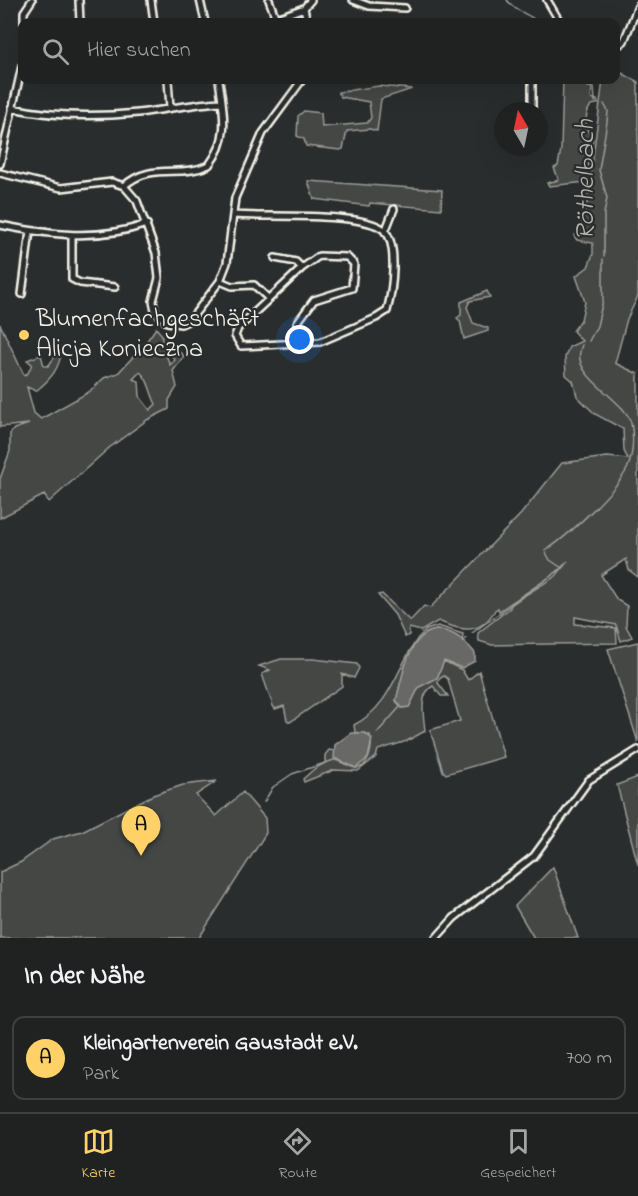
<!DOCTYPE html>
<html lang="de">
<head>
<meta charset="utf-8">
<style>
  body { margin:0; font-family:"Indie Flower",sans-serif; background:#282a2a; color:#f1f3f6 }
  .compass { position:absolute; left:494px; top:102px; width:54px; height:54px; border-radius:50%; background:#202222; box-shadow:0 6px 24px #0002; rotate:351deg }
  .you { position:absolute; left:300px; top:340px; width:21px; height:21px; margin:-15px; border:4px solid #fff; border-radius:50%; background:#1a73e8; box-shadow:0 0 0 9px #1a73e833 }
  .badge { display:grid; place-items:center; width:39px; height:39px; border-radius:50%; background:#ffd166; color:#111; font-size:20px; font-weight:700 }
  .pin { position:absolute; translate:-50% -50px; filter:drop-shadow(0 2px 3px #0008) }
  .pin::after { content:''; position:absolute; top:32px; width:21px; height:18px; background:inherit; clip-path:polygon(0 0,100% 0,50% 100%) }
  .list { margin:0; padding:0; list-style:none }
  h2 { display:flex; justify-content:space-between; align-items:center; height:78px; margin:0; padding:0 24px; font-size:26px }
  h2 small { font-size:20px; font-weight:400; color:#a2a4a5 }
  .list li { display:grid; grid-template-columns:39px 1fr auto; gap:18px; align-items:center; box-sizing:border-box; height:84px; margin:0 12px 12px; padding:0 12px; border:2px solid #3d3f40; border-radius:12px }
  .list b { display:block; font-size:22px; white-space:nowrap }
  .list p { margin:0; font-size:20px; white-space:nowrap; color:#a2a4a5 }
  .list em { font-size:20px; font-style:normal; color:#a2a4a5 }
  .icon { flex:none; width:33px; height:33px; fill:none; stroke:currentColor; stroke-width:2; stroke-linecap:round; stroke-linejoin:round }
  .map { position:relative; flex:none; width:638px; height:938px; overflow:hidden }
  .search { position:absolute; background:#202222; box-shadow:0 6px 24px #0002; left:18px; right:18px; top:18px; height:66px; display:flex; align-items:center; gap:15px; box-sizing:border-box; padding:0 21px; border-radius:12px; color:#a2a4a5; font-size:22px }
  .sheet { height:174px; background:#202222 }
  nav { display:flex; justify-content:space-around; align-items:center; box-sizing:border-box; height:84px; border-top:2px solid #3d3f40; background:#202222; font-size:16px; color:#a2a4a5 }
  nav a { display:grid; justify-items:center; gap:3px }
  nav .on { color:#ffd166 }
  .map>svg:first-child { display:block }
</style>
</head>
<body>
<div class="map">
<svg width="638" height="938" viewBox="0 0 638 938">
  <rect width="100%" height="100%" fill="#2a2d2e"/>
  <filter id="ink" filterUnits="userSpaceOnUse"><feTurbulence type="fractalNoise" baseFrequency=".0167" numOctaves="2"/><feDisplacementMap in="SourceGraphic" scale="12" xChannelSelector="R" yChannelSelector="G"/><feConvolveMatrix kernelMatrix="1 2 1 2 8 2 1 2 1" color-interpolation-filters="sRGB"/></filter>
  <g filter="url(#ink)">
    <!-- green -->
    <path fill="#444645" stroke="#9c9c96" stroke-width="1.5" fill-rule="evenodd" d="M616,65l2,6 20,11v214l-11,23 -12,44 23,11v203l-9,-7 -3,-11 -25,16 16,25 10,6 -1,20 6,11 -11,4 -5,-16 -41,-8v7l41,4 1,15 -125,2 -13,-4 -1,-8 32,-25 1,-4 45,-28 12,-15 -11,11 -58,39 -1,-3 -3,2c-15,26 -34,21 -57,11l-17,10 -12,-3v7l-4,2 -10,-22 -17,-20 4,-1 28,27 14,-15 6,2 91,-94 41,-51 45,-6 21,2 -4,-8 -1,-22 -28,-15 -18,-18 -4,-15 -7,-6 -1,-18 4,-10 13,-6 -9,-10 8,-11 4,-18 -9,-26 12,-9 5,-13v-11l-16,-3 -3,-4 4,-4 8,-21 17,-131h13z
      M563,80h24l1,7h4l-1,11 6,2 1,4 -7,1c-7,10 -7,25 2,33l-7,44 -37,4 -2,-3 12,-3 -5,-12 4,-2 3,-17z
      M379,86l33,3 -31,10 -4,32 -7,-2 -23,2 -4,18 -3,1 -34,-4 -2,-7 -7,-3 1,-20 6,-5 17,2 1,14 45,-4 4,-5 -2,-16 -28,-5 -3,-5z
      M308,181l134,9 -1,19 -71,-6 -1,3 -55,-7z
      M487,291l3,6 -20,4 -3,6 6,16 15,5v3l-24,8 -4,-18 -3,-3 4,-3v-13z
      M0,324l24,51 4,-2 4,-9 -5,-4 14,-5 3,11h4l7,-9 2,-11 5,2c-2,20 -10,30 -26,43l-9,-4 7,26 7,6 48,-27 15,-14 14,-5 26,-28 12,-17 6,7v10l8,20 5,-5 -10,-14 2,-5 17,15 -11,15 4,16 -8,13v9l-22,11 -38,28 -60,54 -5,-7 -44,23v-39l10,-28v-17l4,-5 15,-5 -29,3zM140,372c9,7 10,21 16,32l-6,6 -10,-13 -1,-16 -6,-2z
      M438,626l25,8 -1,8c-11,-10 -22,-16 -37,-8l-20,31 -9,36 6,7 7,-1 10,-20 18,-9 7,-17 18,9 6,10 11,-9 25,86 -58,17 -3,-3 -13,-41 30,-9 -12,-42 -4,-3 -5,3 -1,4 10,13h-7l-8,-10c-15,8 -9,32 -8,45l-18,10 -29,9 -2,7 -18,14 -24,-1 -30,12 -1,-3 11,-10 11,-6v-8l4,-5 6,1v9c6,2 12,5 17,7 17,6 22,-22 18,-32l-15,-3 -1,-7c37,-19 42,-56 64,-87l8,-8z
      M638,642v100l-30,-93z
      M281,659h32l44,5 2,4 -5,10 -12,-4v12l-52,36 -3,-2 -3,-14 -9,3 -2,-3 -11,-32 8,-4 -11,-4z
      M638,777v88l-21,-80z
      M217,781l-21,14 20,21 27,-24 22,26 1,15 -67,105h-199v-66l21,-10 32,-23 29,-8 71,-36 30,-10z
      M553,867l25,71h-44l-19,-32z"/>
    <!-- water -->
    <path fill="#676866" stroke="#9f9f9a" stroke-width="1.5" d="M437,630c15,0 29,12 38,23v8l-13,7 -18,-7 -7,17 -18,9 -10,20 -7,1 -6,-8c7,-23 11,-66 41,-70z
      M351,733h14l7,6 -4,19 -12,10 -22,-10 1,-13z"/>
    <g fill="none" stroke-linecap="round" stroke-linejoin="round">
      <!-- stream -->
      <path stroke="#9f9f9a" stroke-width="1.5" d="M507,0c8,12 21,13 31,22
        M594,87l1,15
        M604,256v-42l3,-16 -8,-28 8,-48 1,-11 -4,-7
        M589,341l8,-15 6,-26v-41
        M472,633l90,-65 -12,-8 -5,-9c21,-13 71,-60 82,-82 6,-12 7,-33 4,-46 -7,-26 -64,-47 -49,-78
        M462,642l4,-4
        M377,733l23,-26
        M264,802l9,-15 19,-13 42,-14"/>
      <defs>
        <path id="minor" d="M79,0l1,22
          M151,0l3,22
          M200,0l5,22
          M269,0l7,19
          M353,0l16,6 36,2
          M547,0l13,22
          M304,8l3,14
          M24,22v-10l8,-12
          M266,22l38,-14 7,-8
          M616,47l8,-6 14,-35
          M168,80l2,28
          M12,108c41,9 85,9 126,5 28,-3 56,-10 84,-11
          M532,111v-31
          M530,150l1,-3
          M0,164l22,-98
          M0,173l61,15 51,-6 12,4 13,15 19,52 3,25 -6,23 2,10 12,11 14,2 9,-4 30,-39 7,-18 8,-65 28,-65 39,-53
          M124,186c28,-25 55,-7 85,-21 22,-28 14,-54 10,-85
          M233,215c31,3 130,-4 151,15 15,14 8,63 3,81l-11,7 -56,24 -79,4 -6,-10 3,-8 64,-60 -6,-6 -21,-4
          M0,225c50,10 98,16 147,-1
          M385,232l9,-23
          M72,236v43l8,4 35,4
          M220,281l12,5 22,-1 15,14
          M22,294l8,-63
          M296,343l1,-20 17,-23 38,-12 2,-24 -7,-7 -28,-1 -17,12
          M436,938l18,-20 80,-62 55,-76 49,-30"/>
      </defs>
      <!-- minor casing -->
      <use href="#minor" stroke="#f4f1e8" stroke-width="10"/>
      <!-- minor -->
      <use href="#minor" stroke="#2a2d2e" stroke-width="5"/>
    </g>
  </g>
  <!-- markers -->
  <circle fill="#ffd166" stroke="#2a2d2e" stroke-width="2" cx="24" cy="335" r="6"/>
  <g text-anchor="middle" dominant-baseline="central" stroke-width="4.5" stroke-linejoin="round" paint-order="stroke">
    <!-- poi labels -->
    <g font-size="26" fill="#f4f1e8" stroke="#2a2d2e" text-anchor="start">
      <text x="36" y="320">Blumenfachgeschäft<tspan x="36" dy="30">Alicja Konieczna</tspan></text>
    </g>
    <!-- water labels -->
    <g font-size="27" font-style="italic" fill="#b5b3ae" stroke="#2a2d2e">
      <text transform="translate(586 180) rotate(-90)">Röthelbach</text>
    </g>
  </g>
</svg>
<svg class="compass" viewBox="-18 -18 36 36"><path d="M0-13l5 13h-10z" fill="#e53935"/><path d="M0 13l5-13h-10z" fill="#a2a4a5"/></svg>
<div class="you"></div>
<div class="pin badge" style="left:141px;top:856px">A</div>
<div class="search"><svg class="icon" aria-label="search" viewBox="0 0 24 24"><circle cx="10" cy="10" r="6"/><path d="M15 15l6 6"/></svg>Hier suchen</div>
</div>
<section class="sheet">
<h2>In der Nähe<small></small></h2>
<ul class="list">
<li><span class="badge">A</span><div><b>Kleingartenverein Gaustadt e.V.</b><p>Park</p></div><em>700 m</em></li>
</ul>
</section>
<nav>
<a class="on"><svg class="icon" aria-label="map" viewBox="0 0 24 24"><path d="M3 6l6-2 6 2 6-2v14l-6 2-6-2-6 2zM9 4v14M15 6v14"/></svg>Karte</a>
<a><svg class="icon" aria-label="directions" viewBox="0 0 24 24"><path d="M12 3l9 9-9 9-9-9zM9 14v-3h6M13 9l2 2-2 2"/></svg>Route</a>
<a><svg class="icon" aria-label="saved" viewBox="0 0 24 24"><path d="M7 4h10v16l-5-4-5 4z"/></svg>Gespeichert</a>
</nav>
</body>
</html>
